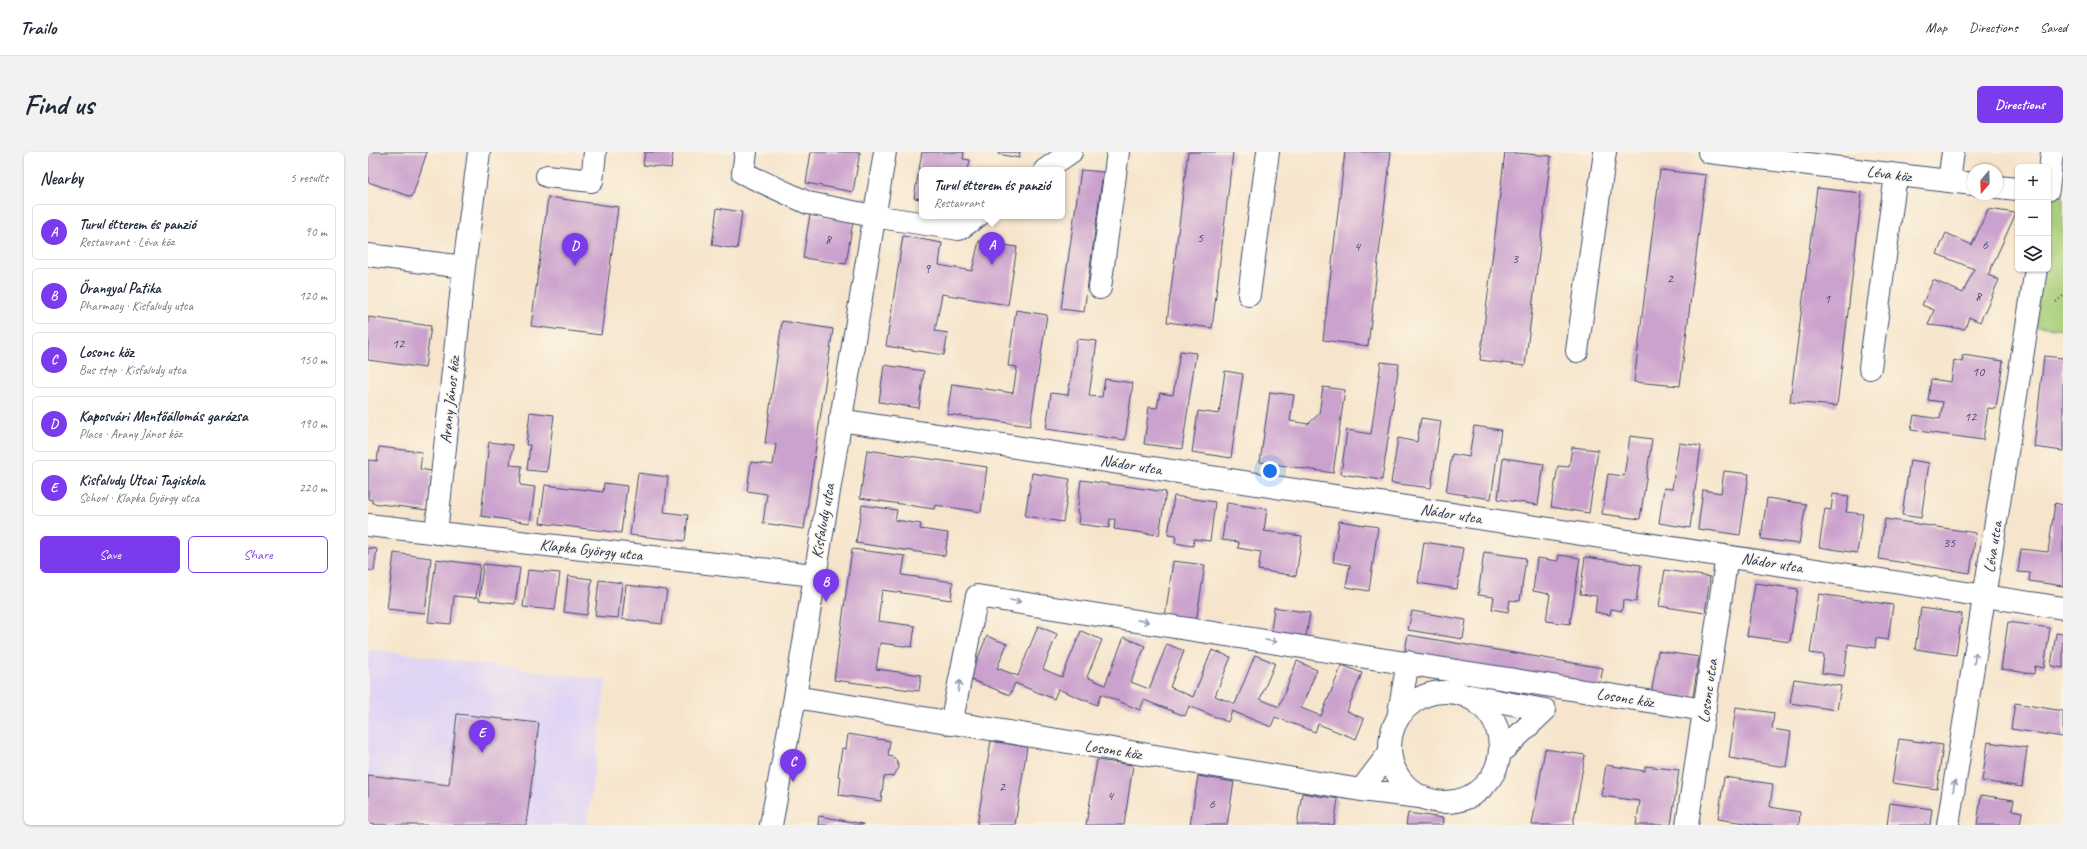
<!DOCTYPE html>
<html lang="en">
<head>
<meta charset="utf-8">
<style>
  body { margin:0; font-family:Caveat,sans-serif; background:#f2f2f3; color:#1f2937 }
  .controls { position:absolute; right:12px; top:12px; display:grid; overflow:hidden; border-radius:6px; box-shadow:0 1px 3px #0004 }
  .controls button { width:36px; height:36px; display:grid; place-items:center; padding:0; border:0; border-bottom:1px solid #e0e1e3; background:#fff; color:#1f2937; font:20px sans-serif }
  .compass { position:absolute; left:1599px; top:12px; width:36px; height:36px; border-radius:50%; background:#fff; box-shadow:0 1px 3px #0004; rotate:199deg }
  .you { position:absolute; left:902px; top:319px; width:14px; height:14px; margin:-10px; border:3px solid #fff; border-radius:50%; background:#1a73e8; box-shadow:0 0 0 6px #1a73e833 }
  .badge { display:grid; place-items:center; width:26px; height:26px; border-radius:50%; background:#7c3aed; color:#fff; font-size:13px; font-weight:700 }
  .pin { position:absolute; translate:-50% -33px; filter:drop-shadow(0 1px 2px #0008) }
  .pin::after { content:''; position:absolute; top:21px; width:14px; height:12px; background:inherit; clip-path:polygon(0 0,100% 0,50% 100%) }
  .popup { position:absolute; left:551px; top:15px; width:146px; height:52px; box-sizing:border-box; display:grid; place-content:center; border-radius:6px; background:#fff; filter:drop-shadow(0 1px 3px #0005); font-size:13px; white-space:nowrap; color:#747a83 }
  .popup b { font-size:15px; color:#1f2937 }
  .popup::after { content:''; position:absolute; left:50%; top:100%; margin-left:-8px; border:8px solid transparent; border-top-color:#fff }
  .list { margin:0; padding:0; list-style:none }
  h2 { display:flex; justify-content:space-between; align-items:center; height:52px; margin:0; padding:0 16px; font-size:17px }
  h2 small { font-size:13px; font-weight:400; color:#747a83 }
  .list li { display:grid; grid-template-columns:26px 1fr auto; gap:12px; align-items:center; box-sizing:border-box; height:56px; margin:0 8px 8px; padding:0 8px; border:1px solid #e0e1e3; border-radius:6px }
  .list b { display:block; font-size:15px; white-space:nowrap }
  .list p { margin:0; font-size:13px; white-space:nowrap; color:#747a83 }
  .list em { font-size:13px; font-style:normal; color:#747a83 }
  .actions { display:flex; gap:8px; padding:12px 16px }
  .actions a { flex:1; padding:9px 0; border:1px solid #7c3aed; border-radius:6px; text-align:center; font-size:14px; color:#7c3aed }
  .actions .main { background:#7c3aed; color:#fff }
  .icon { flex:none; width:22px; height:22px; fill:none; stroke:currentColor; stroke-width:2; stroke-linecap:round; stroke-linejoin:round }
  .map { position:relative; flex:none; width:1695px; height:673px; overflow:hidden; border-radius:6px }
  header { display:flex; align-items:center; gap:24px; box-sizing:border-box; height:56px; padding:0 20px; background:#fff; border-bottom:1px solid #e0e1e3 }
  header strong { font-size:19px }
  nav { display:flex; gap:22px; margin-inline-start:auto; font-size:14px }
  .intro { display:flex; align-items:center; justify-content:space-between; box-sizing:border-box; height:96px; padding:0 24px }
  h1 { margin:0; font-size:28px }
  .button { padding:10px 18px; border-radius:6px; background:#7c3aed; color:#fff; font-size:14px; font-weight:700 }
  main { display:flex; gap:24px; padding:0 24px }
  aside { flex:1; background:#fff; border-radius:6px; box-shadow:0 1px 3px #0004 }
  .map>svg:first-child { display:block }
</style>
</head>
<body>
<header>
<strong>Trailo</strong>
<nav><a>Map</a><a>Directions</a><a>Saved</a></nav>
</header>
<div class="intro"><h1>Find us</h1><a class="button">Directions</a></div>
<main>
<aside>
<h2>Nearby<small>5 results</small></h2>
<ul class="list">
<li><span class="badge">A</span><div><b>Turul étterem és panzió</b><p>Restaurant · Léva köz</p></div><em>90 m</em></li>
<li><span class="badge">B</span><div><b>Őrangyal Patika</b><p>Pharmacy · Kisfaludy utca</p></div><em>120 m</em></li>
<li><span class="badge">C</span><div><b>Losonc köz</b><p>Bus stop · Kisfaludy utca</p></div><em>150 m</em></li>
<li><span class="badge">D</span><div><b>Kaposvári Mentőállomás garázsa</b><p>Place · Arany János köz</p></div><em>190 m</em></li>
<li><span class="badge">E</span><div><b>Kisfaludy Utcai Tagiskola</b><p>School · Klapka György utca</p></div><em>220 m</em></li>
</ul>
<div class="actions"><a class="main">Save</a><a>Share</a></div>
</aside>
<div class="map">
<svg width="1695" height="673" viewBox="0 0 1695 673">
  <rect width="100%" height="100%" fill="#fcf5e5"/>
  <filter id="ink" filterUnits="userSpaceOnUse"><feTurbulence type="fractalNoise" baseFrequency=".025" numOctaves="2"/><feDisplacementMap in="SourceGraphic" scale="8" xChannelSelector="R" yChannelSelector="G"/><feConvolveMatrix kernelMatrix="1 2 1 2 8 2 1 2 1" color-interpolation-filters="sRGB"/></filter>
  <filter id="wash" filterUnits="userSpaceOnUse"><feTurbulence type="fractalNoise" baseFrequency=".012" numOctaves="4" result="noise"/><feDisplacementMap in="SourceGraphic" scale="16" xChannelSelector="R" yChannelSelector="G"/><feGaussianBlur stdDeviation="0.9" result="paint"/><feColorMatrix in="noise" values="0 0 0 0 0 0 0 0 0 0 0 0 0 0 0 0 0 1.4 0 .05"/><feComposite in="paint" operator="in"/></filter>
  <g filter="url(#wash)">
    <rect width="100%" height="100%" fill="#f6e5cc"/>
    <!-- built -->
    <path fill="#e0d4f4" d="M0,497l238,31 -19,145h-219z"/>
    <!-- green -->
    <path fill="#a5cc76" stroke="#607e6a" d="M1680,41l15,2v134l-36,-4 9,-56h12z"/>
    <g id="blocks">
      <!-- building -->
      <path fill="#cba2cd" d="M0,0h59l-15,45 -44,-15z
        M277,0h28l-2,16 -28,-3z
        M443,0h49l-7,40 -47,-9z
        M554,0h42l-1,7 7,1 -2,10h-46v29l-8,-1z
        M631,0h21l-1,6 -21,-4z
        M820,0h45l-21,176 -45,-6z
        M977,0h46l-23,194 -45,-6z
        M1137,0l46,4 -26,210 -45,-6z
        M713,18l22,2 -19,140 -23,-3z
        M1292,18l46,5 -26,211 -46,-4z
        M1449,36l45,5 -25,213 -47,-4z
        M180,45l70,10 -17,128 -70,-9z
        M349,56l25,4 -5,37 -25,-4z
        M1620,57l28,4 -28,62 11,5 -19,42 -11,-5 -4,12 -37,-4 6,-15 -12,-5 11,-25 30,13 11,-24 -37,-15 9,-21 26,12z
        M442,62l43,7 -7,43 -43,-6z
        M535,84l39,7 -3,22 33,6 7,-30 38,6 -9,58 -66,-11 -7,37 13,2 -4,22 -58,-9z
        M648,158l31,5 -17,111 -83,-12 5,-30 61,9 4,-26 -9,-1z
        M0,165l63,9 -6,42 -57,-8z
        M414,169l51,8 -29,200 -41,-6 4,-29 -20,-3 4,-29 22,3 3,-21 -11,-1z
        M709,187l20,2 -8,55 13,1 3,-18 28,4 -8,57 -79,-11 5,-36 17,2z
        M812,199l16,2 -14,96 -38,-5 5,-37 8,1 3,-15 13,2z
        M1595,203l40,6 -7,48 -8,-1 -5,32 -72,-10 3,-15 26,4 3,-17 -15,-2 3,-21 20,3 3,-22 8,2z
        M1676,204l19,2v93l-29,-4z
        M1013,210l18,2 -17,116 -41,-6 6,-44 24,4z
        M516,213l40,6 -5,37 -40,-6z
        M857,219l18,3 -12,84 -39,-6 6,-41 21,3z
        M955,235l22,3 -12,83 -73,-11 10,-70 24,3 -4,26 18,3 11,-10z
        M162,260l24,3 -7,57 -20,-2 3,-25h-4z
        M1053,266l20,3 -10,67 -40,-5 7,-45 19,4z
        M1106,274l27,4 -10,69 -45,-7 6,-38 17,3z
        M1262,284l22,3 -12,80 -38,-5 6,-40 16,2z
        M121,290l24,3 -3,20 12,1 -2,19 15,2 -5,36 -49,-7z
        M1311,291l22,3 -11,82 -31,-5 5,-35 8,1z
        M11,295l43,5 -2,17 11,2 -4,39 -55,-7v-3l-4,-1v-39l9,1z
        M1204,295l26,3 -9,63 -38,-6 7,-41 11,1z
        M499,298l120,17 -6,45 -46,-7 -1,4 -74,-11z
        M1135,306l41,6 -6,41 -40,-6z
        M1542,308l19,3 -8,55 -19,-3z
        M1356,319l25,3 -9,61 -42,-6 5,-39 18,3z
        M270,321l30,4 -4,35 24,3 -3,26 -55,-6z
        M664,321l38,6 -7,43 -38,-6z
        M713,328l85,12 -7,43 -45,-6 1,-10h-5l-1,9 -31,-4 1,-10 -2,-1z
        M236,331l23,3 -6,47 -81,-10 5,-38 58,7z
        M1465,342l16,2 -3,16 17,2 -6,39 -38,-6 6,-38 6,1z
        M806,344l41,6 -5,39 -16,-2 -1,7 -18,-3 1,-7 -8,-1z
        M1399,346l39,6 -7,40 -38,-5z
        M859,351l40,6 -3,22 38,5 -6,40 -38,-6 3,-18 -23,-4 1,-6 -17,-2z
        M1687,351l8,2v81l-34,-5 1,-8 -12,-1 3,-23 27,3z
        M494,353l35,5 -2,10 26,4 -1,5 28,4 -3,23 -89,-13z
        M1517,367l91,14 -6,40 -91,-14z
        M971,369l39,6 -9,64 -23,-4 4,-22 -17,-3z
        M1056,390l39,6 -6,41 -39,-6z
        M0,396l9,1 -3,22 -6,-1z
        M484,397l53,7 -3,19 51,7 -2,18 -69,-10 -4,31 37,5 -3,21 -32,-4 -4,26 45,6 -2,16 -85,-11z
        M1116,400l42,6 -6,43 -10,-1 -2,12 -16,-3 2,-12 -16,-2z
        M26,401l37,5 -6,55 -38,-4z
        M1191,403l21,3 -10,66 -24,-3 4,-27 -17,-3 4,-33 21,3z
        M1217,405l56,8 -5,37 -13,-2 -1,11 -11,-2 -1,6 -15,-3 2,-16 -17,-2z
        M68,407l44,6 -4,33 -22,-2 -3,28 -23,-2z
        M805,409l32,4 -9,57 -31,-4z
        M115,412l37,4 -5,36 -36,-4z
        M160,418l32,3 -5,37 -32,-3z
        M1297,418l45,7 -5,36 -46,-7z
        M200,424l24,3 -5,36 -23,-3z
        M231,428l23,3 -4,35 -23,-2z
        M1387,431l43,6 -8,53 -43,-6z
        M258,433l41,5 -5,34 -40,-5z
        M1451,442l74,11 -5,35 -12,-2 -1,10 -27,-4 -4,32 -22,-3 2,-18 -14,-2z
        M906,455l36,6 -4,23 -35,-5z
        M1553,456l41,6 -6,41 -41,-6z
        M1044,459l54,9 -3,19 -55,-9z
        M1640,470l42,6 -6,40 -9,-2 -1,8 -33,-5z
        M670,474l19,8 -14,35 19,8 19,-46 21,9 -15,37 18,8 19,-48 21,9 -14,36 18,7 18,-45 17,7 -14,36 23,10 19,-47 19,7 -16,39 20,8 20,-49 20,8 -15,36 19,8 18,-46 20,9 -16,38 20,8 21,-51 20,8 -15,38 17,8 -8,20 -38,-15 -3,8 -40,-15 -4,10 -39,-16 -4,11 -39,-16 -4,10 -41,-16 -4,10 -39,-16 -4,11 -39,-16 -4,10 -39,-16 -5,12 -41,-16 18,-43 20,8 -10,24 21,8z
        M1688,481l7,1v34l-12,-2z
        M1040,483l195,33 -4,20 -195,-33z
        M1290,499l41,6 -7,46 -41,-7z
        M1426,527l47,7 -4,24 -47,-7z
        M1647,551l48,8v26l-52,-8z
        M1368,555l38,6 -2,16 19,3 -5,35 -57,-9z
        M89,562l82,9 -13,102h-158v-50l81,10z
        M480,582l42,7 -2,15 5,1 4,5 2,6 -6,8 -9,1 -3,24 -42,-6 2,-18 -3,-1 4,-28 4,1z
        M1531,587l44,6 -6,44 -45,-6z
        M623,589l36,6 -12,78h-38z
        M1620,590l39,6 -5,39 -40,-6z
        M1177,597l40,6 -12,70h-41z
        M729,608l36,5 -9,60h-38z
        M1238,613l39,6v-5l34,4 -8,55h-35l4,-24 -39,-5z
        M830,624l36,6 -7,43h-37z
        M1356,625l49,7 -3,23 30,5 -1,13h-39l-42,-6z
        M934,641l36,6 -4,26h-37z
        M1613,643l33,5 -2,10 10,2 -2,13h-43z
        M1522,651l42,6 -2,16h-43z
        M1040,661l36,5 -1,7h-37z
        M451,664l44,8v1h-45z"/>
    </g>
  </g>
  <g filter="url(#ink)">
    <use href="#blocks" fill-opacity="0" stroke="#3c4a6e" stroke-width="1"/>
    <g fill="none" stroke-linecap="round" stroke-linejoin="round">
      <defs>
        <path id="minor" d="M378,0l-3,21 65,30 65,13 86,13 19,-13
          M1341,0l264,32
          M677,18l26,-18
          M179,24l45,5 3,-29
          M1581,29l4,-29
          M1629,35l21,2
          M1680,38l4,-38
          M0,103l96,12 -28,266
          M96,115l15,-115
          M732,136l18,-136
          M881,143l19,-143
          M1209,199l28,-199
          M1502,216l26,-193
          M472,268l1223,188
          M0,373l446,50
          M1022 595a55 55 0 1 1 110 0a55 55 0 1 1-110 0Z
          M1102,544l75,14 -44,42
          M427,545l566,93 59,7
          M1030,566l10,-56
          M583,572l26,-128 728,114
          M993,638l29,-38
          M403,673l24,-128 90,-545
          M1319,673l40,-269
          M1580,673l88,-556"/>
      </defs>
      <!-- minor casing -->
      <use href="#minor" stroke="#3c4a6e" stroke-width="24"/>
      <!-- path -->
      <path stroke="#3c4a6e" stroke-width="2.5" stroke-dasharray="1 3" stroke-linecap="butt" d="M1688,150l7,-6"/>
      <!-- minor -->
      <use href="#minor" stroke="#fff" stroke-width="22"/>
    </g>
    <!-- one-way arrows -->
    <defs><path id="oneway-shaft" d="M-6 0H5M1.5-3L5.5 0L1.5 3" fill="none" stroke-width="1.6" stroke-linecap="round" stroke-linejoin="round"/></defs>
    <g stroke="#8d97ae">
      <use href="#oneway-shaft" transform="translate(647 449) rotate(9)"/>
      <use href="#oneway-shaft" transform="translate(775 469) rotate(9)"/>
      <use href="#oneway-shaft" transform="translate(903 489) rotate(9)"/>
      <use href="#oneway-shaft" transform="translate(1607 506) rotate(-81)"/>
      <use href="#oneway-shaft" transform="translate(591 534) rotate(-79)"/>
      <use href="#oneway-shaft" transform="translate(1586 634) rotate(-81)"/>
    </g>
  </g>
  <g text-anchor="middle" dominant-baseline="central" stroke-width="3" stroke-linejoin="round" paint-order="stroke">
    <!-- number labels -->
    <g font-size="14" fill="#474c7a">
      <text x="832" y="85">5</text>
      <text x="460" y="87">8</text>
      <text x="1617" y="92">6</text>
      <text x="989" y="94">4</text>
      <text x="1147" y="106">3</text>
      <text x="559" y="116">9</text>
      <text x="1302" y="126">2</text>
      <text x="1610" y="144">8</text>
      <text x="1459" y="146">1</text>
      <text x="30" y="191">12</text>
      <text x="1610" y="219">10</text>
      <text x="1602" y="264">12</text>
      <text x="1581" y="390">35</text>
      <text x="634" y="634">2</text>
      <text x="742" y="643">4</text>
      <text x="844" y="651">6</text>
    </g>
    <!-- street labels -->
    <g font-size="16" fill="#1b2f5e" stroke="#fcf5e5">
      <text transform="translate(1521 22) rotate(7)">Léva köz</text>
      <text transform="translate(82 248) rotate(-84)">Arany János köz</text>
      <text transform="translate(763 313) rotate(9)">Nádor utca</text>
      <text transform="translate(1083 362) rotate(9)">Nádor utca</text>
      <text transform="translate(455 369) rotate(-80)">Kisfaludy utca</text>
      <text transform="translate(1625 395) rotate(-81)">Léva utca</text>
      <text transform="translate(223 398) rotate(6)">Klapka György utca</text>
      <text transform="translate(1404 411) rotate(9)">Nádor utca</text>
      <text transform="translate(1340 539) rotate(-82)">Losonc utca</text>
      <text transform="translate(1257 546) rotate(9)">Losonc köz</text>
      <text transform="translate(745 598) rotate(9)">Losonc köz</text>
    </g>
  </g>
</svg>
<div class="controls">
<button>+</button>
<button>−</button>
<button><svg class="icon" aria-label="layers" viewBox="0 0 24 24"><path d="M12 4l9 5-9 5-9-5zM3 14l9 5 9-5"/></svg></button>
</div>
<svg class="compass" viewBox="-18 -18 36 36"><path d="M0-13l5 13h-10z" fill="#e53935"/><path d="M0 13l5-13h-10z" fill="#747a83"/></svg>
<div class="you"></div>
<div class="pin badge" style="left:624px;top:113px">A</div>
<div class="popup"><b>Turul étterem és panzió</b>Restaurant</div>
<div class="pin badge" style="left:458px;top:450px">B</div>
<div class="pin badge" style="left:425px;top:630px">C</div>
<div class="pin badge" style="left:207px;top:114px">D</div>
<div class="pin badge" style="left:114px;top:601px">E</div>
</div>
</main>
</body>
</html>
